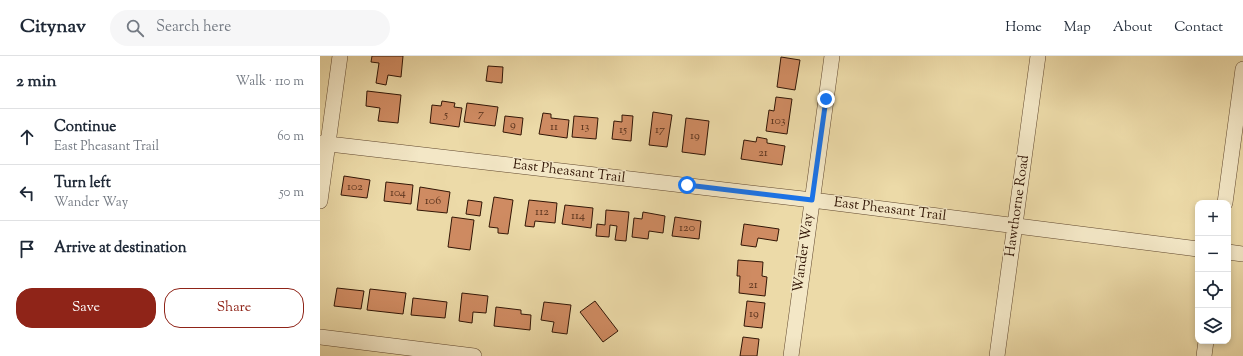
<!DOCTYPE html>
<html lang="en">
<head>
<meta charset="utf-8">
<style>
  body { margin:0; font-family:"Sorts Mill Goudy",serif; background:#f6f6f7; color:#1f2937 }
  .controls { position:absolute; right:12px; bottom:12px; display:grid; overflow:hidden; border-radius:8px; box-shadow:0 2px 6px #0003 }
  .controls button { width:36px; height:36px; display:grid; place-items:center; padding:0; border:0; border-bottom:1px solid #e0e1e3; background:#fff; color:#1f2937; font:20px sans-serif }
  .stop { position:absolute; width:12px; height:12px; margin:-9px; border:3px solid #1a73e8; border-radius:50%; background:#fff }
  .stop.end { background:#1a73e8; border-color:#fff; box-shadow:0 1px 4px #0008 }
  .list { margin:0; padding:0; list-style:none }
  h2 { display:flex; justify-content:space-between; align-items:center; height:52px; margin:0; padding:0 16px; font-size:17px }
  h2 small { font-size:13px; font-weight:400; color:#747a83 }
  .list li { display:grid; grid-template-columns:26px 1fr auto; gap:12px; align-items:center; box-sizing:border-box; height:56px; padding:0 16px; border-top:1px solid #e0e1e3 }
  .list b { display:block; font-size:15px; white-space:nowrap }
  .list p { margin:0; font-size:13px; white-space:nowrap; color:#747a83 }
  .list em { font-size:13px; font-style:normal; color:#747a83 }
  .actions { display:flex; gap:8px; padding:12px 16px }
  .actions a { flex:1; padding:9px 0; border:1px solid #8f2418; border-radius:16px; text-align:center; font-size:14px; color:#8f2418 }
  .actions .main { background:#8f2418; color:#fff }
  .icon { flex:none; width:22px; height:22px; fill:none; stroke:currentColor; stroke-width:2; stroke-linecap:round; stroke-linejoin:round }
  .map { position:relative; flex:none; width:923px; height:300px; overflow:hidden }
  header { display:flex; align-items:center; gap:24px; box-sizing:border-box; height:56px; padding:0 20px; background:#fff; border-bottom:1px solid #e0e1e3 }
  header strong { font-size:19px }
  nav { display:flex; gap:22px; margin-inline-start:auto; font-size:14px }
  .search { width:280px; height:36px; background:#f6f6f7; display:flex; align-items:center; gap:10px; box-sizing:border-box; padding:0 14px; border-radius:22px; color:#747a83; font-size:15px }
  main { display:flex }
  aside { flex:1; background:#fff }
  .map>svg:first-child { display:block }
</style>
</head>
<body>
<header>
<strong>Citynav</strong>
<div class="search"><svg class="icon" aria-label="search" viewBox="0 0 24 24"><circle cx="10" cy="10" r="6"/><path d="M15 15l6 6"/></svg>Search here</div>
<nav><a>Home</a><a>Map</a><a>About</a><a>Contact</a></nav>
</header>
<main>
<aside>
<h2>2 min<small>Walk · 110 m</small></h2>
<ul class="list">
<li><svg class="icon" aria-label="ahead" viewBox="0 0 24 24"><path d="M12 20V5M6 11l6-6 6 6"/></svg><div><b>Continue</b><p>East Pheasant Trail</p></div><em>60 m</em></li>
<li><svg class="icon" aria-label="left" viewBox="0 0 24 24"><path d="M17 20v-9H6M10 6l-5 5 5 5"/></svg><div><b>Turn left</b><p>Wander Way</p></div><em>50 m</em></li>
<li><svg class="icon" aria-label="arrive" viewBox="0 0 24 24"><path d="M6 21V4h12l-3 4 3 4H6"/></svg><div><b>Arrive at destination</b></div></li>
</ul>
<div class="actions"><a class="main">Save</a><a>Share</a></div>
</aside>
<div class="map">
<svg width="923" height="300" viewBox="0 0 923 300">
  <rect width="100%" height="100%" fill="#ecdaa8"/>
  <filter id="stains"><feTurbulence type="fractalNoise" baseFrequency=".005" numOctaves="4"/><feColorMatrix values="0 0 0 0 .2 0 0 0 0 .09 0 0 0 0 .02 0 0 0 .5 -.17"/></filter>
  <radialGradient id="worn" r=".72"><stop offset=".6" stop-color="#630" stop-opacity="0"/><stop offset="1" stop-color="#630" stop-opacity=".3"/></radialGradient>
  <!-- building -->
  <path fill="#cf8b62" stroke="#321606" d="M52,0h31l-2,21 -13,-2 -2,10 -10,-2 3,-20 -8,-1z
    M461,1l19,3 -5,30 -18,-3z
    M168,10l15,1 -1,16 -16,-2z
    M47,35l34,4 -3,28 -20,-2 2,-13 -14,-2z
    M456,41l16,2 -5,35 -21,-3 3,-21 5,1z
    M122,45l13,2 -1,4 8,1 -3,19 -29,-4 2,-18 9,1z
    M147,47l31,4 -3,19 -31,-4z
    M333,56l19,3 -5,32 -18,-2z
    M223,57l8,1v4l18,2 -2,18 -28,-4z
    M302,59l11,1 -2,25 -19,-2 2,-18 8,1z
    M185,60l18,2 -2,17 -18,-3z
    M254,60l24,2 -2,21 -24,-2z
    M366,62l23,3 -4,34 -23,-3z
    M437,81l10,2v4l18,3 -3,19 -41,-6 3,-19 12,2z
    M24,120l26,4 -3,18 -26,-3z
    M66,126l27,3 -2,19 -27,-3z
    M100,131l30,5 -3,21 -30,-3z
    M174,141l19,3 -5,34 -10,-1v-5l-9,-1z
    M148,144l14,2 -2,14 -14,-2z
    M209,144l28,3 -2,20 -20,-2 -1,6 -9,-1z
    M245,149l28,3 -2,20 -29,-4z
    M286,154l23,2 -3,29 -11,-1 2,-14 -7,-1 -1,12 -13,-1 1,-12 8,1z
    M323,156l22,4 -2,17 -14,-2 -1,8 -16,-2 2,-19 8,1z
    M132,161l22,3 -4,30 -22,-3z
    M355,161l26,4 -2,18 -27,-3z
    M424,168l35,5 -2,12 -19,-3 -2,9 -15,-2z
    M418,204l25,2 -1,14 5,1 -2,19 -26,-3 1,-17h-3z
    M17,232l27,3 -3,18 -27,-3z
    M50,233l36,4 -3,21 -36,-4z
    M142,237l26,3 -2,17 -13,-1 -1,11 -13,-2z
    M93,242l34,4 -2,16 -34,-3z
    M275,245l23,30 -15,11 -23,-30z
    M427,245l18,2 -3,25 -18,-2z
    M224,246l27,3 -4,29 -15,-2 2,-10 -13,-2z
    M176,251l25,3v4l10,1 -1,15 -36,-4z
    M423,281l16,2 -2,17h-17z"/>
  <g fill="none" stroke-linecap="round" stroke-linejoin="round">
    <defs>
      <path id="minor" d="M0,87l492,57 386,49
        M0,145l20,-145
        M905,147l18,-134
        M908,196l15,2
        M0,281l154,19
        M471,300l41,-300
        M677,300l41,-300
        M884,300l2,-15"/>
    </defs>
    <!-- minor casing -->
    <use href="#minor" stroke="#60472e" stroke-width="16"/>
    <!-- minor -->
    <use href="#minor" stroke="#f3e7c6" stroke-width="15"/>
  </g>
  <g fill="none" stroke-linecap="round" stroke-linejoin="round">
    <!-- route -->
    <path stroke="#1a73e8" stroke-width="5" d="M367,129l125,15 14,-101"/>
  </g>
  <g text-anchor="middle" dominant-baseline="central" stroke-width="3" stroke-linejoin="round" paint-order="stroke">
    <!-- number labels -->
    <g font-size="12" fill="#59331d">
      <text x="161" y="58">7</text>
      <text x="126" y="59">5</text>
      <text x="458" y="65">103</text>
      <text x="193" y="69">9</text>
      <text x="234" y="71">11</text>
      <text x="265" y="71">13</text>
      <text x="303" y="74">15</text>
      <text x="340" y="74">17</text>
      <text x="375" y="80">19</text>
      <text x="443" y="97">21</text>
      <text x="35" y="131">102</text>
      <text x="78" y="137">104</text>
      <text x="113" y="145">106</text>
      <text x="222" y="156">112</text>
      <text x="258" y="160">114</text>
      <text x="367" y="172">120</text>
      <text x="433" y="229">21</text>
      <text x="434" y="258">19</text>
    </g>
    <!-- street labels -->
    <g font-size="14" fill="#321606" stroke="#f3e7c6">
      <text transform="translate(249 116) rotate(7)">East Pheasant Trail</text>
      <text transform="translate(698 150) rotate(-82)">Hawthorne Road</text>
      <text transform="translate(570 154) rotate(7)">East Pheasant Trail</text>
      <text transform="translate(484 197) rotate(-82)">Wander Way</text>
    </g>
  </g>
  <rect width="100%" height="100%" filter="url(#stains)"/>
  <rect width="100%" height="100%" fill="url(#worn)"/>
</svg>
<div class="controls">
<button>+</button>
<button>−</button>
<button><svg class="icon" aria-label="locate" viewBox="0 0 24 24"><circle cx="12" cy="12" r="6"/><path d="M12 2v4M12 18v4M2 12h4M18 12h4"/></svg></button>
<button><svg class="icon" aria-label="layers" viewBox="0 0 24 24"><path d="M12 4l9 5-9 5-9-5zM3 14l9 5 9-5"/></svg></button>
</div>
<div class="stop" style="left:367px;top:129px"></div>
<div class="stop end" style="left:506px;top:43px"></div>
</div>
</main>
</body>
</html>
